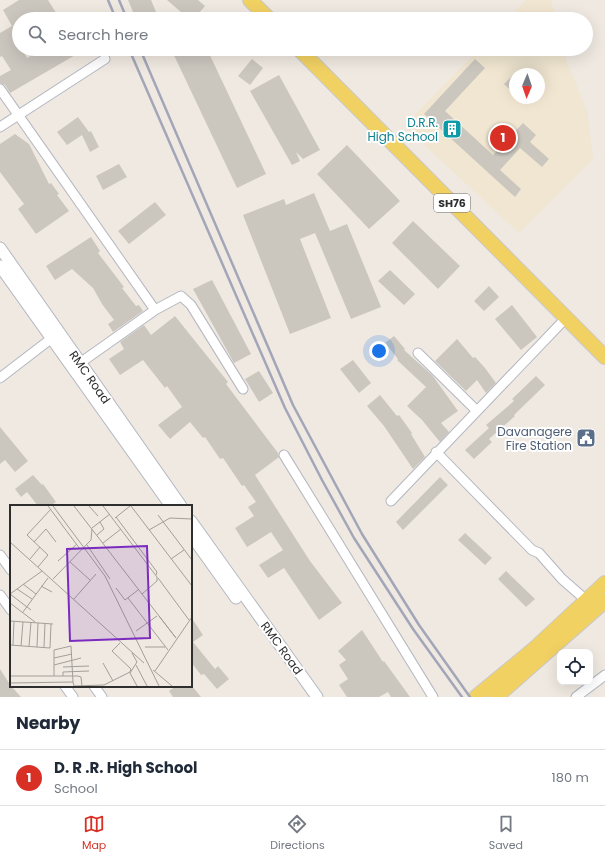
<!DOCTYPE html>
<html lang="en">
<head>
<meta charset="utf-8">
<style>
  body { margin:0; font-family:Poppins,sans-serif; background:#f6f6f7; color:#1f2937 }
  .controls { position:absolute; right:12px; bottom:12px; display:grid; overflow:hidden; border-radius:8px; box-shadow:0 4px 16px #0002 }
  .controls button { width:36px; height:36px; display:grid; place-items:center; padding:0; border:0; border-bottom:1px solid #e0e1e3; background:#fff; color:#1f2937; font:20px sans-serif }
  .compass { position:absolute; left:509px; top:68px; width:36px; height:36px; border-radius:50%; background:#fff; box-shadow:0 4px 16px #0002; rotate:182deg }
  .you { position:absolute; left:379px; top:351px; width:14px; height:14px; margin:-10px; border:3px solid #fff; border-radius:50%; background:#1a73e8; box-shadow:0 0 0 6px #1a73e833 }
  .badge { display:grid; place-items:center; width:26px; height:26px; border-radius:50%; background:#d93025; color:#fff; font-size:13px; font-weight:700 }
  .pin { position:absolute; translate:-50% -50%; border:2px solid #fff; box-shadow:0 1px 4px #0006 }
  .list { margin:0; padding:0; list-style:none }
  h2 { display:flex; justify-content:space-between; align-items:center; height:52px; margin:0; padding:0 16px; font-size:17px }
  h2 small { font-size:13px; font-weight:400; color:#747a83 }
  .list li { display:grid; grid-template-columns:26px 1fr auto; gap:12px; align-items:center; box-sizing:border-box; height:56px; padding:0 16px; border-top:1px solid #e0e1e3 }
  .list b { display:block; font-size:15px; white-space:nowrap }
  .list p { margin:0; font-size:13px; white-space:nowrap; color:#747a83 }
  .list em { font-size:13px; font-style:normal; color:#747a83 }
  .icon { flex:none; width:22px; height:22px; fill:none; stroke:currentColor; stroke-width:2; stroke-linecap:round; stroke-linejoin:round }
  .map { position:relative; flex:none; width:605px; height:697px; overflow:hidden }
  .search { position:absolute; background:#fff; box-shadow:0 4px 16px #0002; left:12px; right:12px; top:12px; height:44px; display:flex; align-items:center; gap:10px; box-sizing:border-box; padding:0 14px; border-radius:22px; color:#747a83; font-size:15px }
  .sheet { height:108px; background:#fff }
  nav { display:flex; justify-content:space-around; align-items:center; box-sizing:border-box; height:56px; border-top:1px solid #e0e1e3; background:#fff; font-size:11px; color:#747a83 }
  nav a { display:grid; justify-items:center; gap:2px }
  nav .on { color:#d93025 }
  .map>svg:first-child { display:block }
</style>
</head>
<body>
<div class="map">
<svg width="605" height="697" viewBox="0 0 605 697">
  <rect width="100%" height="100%" fill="#efe9e1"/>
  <!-- education -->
  <path fill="#f0e6d1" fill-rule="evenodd" d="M526,0h25l5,19h-48z
    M479,49h84l4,13 20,49 6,48 -74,74 -115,-107zM515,74h24v24h-24z"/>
  <!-- building -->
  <path fill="#cbc7bf" d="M19,0h29l12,19h-41v30h3l5,9 16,-9h31l3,5 -67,39 -5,-8 -5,-2v-7l11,-6 -9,-14 -2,1v-24l12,-7 -9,-16z
    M128,0h23l8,19h-23z
    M167,0h31l7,6 -11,13h-5z
    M171,49h36l59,125 -29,14z
    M252,59l11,9 -13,17 -12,-9z
    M475,59l10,9 -40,43 48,44 30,-32 13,12 -6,7 19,17 -7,8 -22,-19 -20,22 21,19 -6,8 -91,-83z
    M515,73v21l-11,-10z
    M279,75l41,75 -17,9 -7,-7 4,9 -8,4 -42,-74z
    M78,117l11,15 2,-1 8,16 -9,5 -8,-17 -15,10 -10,-13z
    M15,134l14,10 20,40 2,-1 8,11 -2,1 12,16 -33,23 -18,-25 6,-5 -24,-32v-28z
    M347,145l53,56 -31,28 -52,-55z
    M119,164l8,13 -24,13 -7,-14z
    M314,193l16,38 17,-7 34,83 -30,12 -36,-86 -15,6 31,79 -41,16 -47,-119 41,-16 2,6z
    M155,202l11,13 -37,29 -11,-13z
    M413,221l47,45 -22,23 -46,-46z
    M91,237l9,14 -2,2 26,34 -2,1 14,18 3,-1 4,6 -30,21 -5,-8 6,-4 -12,-16 -9,-16 -21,-19 -17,11 -9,-14z
    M390,270l25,24 -11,11 -26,-24z
    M212,280l39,74 -17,9 -41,-74z
    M489,286l10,11 -15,14 -10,-10z
    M512,305l25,32 -16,13 -26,-31z
    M175,316l53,66 -2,2 52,69 1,4 -24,18 55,86 32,42 -23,17 -35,-52 -16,10 -9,-13 24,-15 -12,-18 -24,15 -12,-19 19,-12 -6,-9 8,-5 -12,-17 -2,1 -19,-28 -3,1 -15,-22 -2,1 -13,-16 -20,17 -12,-14 24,-18 -15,-21 -2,2 -22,-28 -23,15 -11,-16 15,-10 -4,-7 24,-17 7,10z
    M394,336l11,13 -1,1 28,25 26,36 -17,12 8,9 -9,10 -18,-22 -15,-14 19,-19 -29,-27 1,-1 -13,-16z
    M457,339l16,19 2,-1 10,11 11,15 -10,10 -9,-13 -11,11 -31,-30z
    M353,360l18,23 -12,10 -19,-24z
    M259,371l14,22 -14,9 -14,-23z
    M536,376l9,9 -31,30 1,1 -26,23 3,3 -18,17 -9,-9 24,-22 -3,-3 28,-24 -2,-2z
    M380,395l17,21 2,-1 13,18 -1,1 14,23 -12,12 -29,-43 -17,-20z
    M0,427l28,34 -13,11 -10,-12 -5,4z
    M33,475l9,10 1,-1 13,18 -6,4h-12l-11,-14 -6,5 -6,-8z
    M440,477l8,8 -45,45 -7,-8z
    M465,533l27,25 -7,7 -27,-25z
    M506,571l29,28 -9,8 -28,-28z
    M191,617l12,18 -10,7 22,27 3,-3 11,13 -12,10 -13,-15 -3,1 -10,-13z
    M362,630l21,32 1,-1 26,36h-19l-3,-5 -9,5h-32l-8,-12 9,-6 -9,-14 7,-5 -8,-9z
    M0,669l11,17 10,11h-21z
    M176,686h16l9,11h-28l-4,-6z"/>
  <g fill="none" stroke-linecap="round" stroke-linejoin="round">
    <defs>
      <path id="minor" d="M0,89l155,221
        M0,127l105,-68
        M418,353l59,58
        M80,363l75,-53 26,-14 10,9 52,84
        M0,378l52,-40
        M436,452l96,98 7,3 23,26 24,21
        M284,455l149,242
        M391,501l175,-183
        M0,555l11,15
        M0,595l11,15
        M65,686l8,11
        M94,686l8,11
        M576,697l29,-22"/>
      <path id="tertiary" d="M0,248l181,258
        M0,266l171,240
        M191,521l126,176
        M191,535l45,63"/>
      <path id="primary" d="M250,0l19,19
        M299,49l306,308
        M476,697l58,-48 71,-66
        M496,697l109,-96"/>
    </defs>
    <!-- minor casing -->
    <use href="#minor" stroke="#b4b7c1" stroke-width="11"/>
    <!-- tertiary casing -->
    <use href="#tertiary" stroke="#b4b7c1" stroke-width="13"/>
    <!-- primary casing -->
    <use href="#primary" stroke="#c9c9c9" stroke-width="16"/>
    <!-- minor -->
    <use href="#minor" stroke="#fff" stroke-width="9"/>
    <!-- tertiary -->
    <use href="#tertiary" stroke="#fff" stroke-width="11"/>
    <!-- primary -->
    <use href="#primary" stroke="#f2d163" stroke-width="14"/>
    <!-- rail -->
    <path stroke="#a3a6b8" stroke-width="2.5" d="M108,0l8,19
      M119,0l8,19
      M129,49l156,359 37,72 32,58 59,91 49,68
      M140,49l153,356 69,129 57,91 51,72"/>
  </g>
  <!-- icons -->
  <defs>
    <symbol id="building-square" viewBox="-11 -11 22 22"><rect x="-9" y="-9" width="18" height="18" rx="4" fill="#0f9aa8" stroke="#fff"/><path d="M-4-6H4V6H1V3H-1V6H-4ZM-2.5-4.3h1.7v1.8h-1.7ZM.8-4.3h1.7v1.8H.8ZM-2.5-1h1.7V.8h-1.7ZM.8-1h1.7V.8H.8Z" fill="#fff"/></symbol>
    <symbol id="civic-square" viewBox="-11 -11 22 22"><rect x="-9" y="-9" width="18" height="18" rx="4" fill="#5c6f8a" stroke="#fff"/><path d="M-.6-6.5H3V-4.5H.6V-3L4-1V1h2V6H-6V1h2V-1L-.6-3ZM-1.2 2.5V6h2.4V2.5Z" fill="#fff"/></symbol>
  </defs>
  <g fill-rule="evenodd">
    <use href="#building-square" x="441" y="118" width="22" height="22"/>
    <use href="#civic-square" x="575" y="427" width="22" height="22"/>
  </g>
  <g text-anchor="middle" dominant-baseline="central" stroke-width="4" stroke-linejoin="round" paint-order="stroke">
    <!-- shield labels -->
    <rect fill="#fff" stroke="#6d6d6d" stroke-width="1" x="434" y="194" width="36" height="18" rx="3"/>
    <g font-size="11" font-weight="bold" fill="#2e2e2e">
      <text x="452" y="203">SH76</text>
    </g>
    <!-- culture labels -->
    <g font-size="12" fill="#0d838f" stroke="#fff" text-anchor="end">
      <text x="438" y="122">D.R.R.<tspan x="438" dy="14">High School</tspan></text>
    </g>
    <!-- street labels -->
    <g font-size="12" fill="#2e2e2e" stroke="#fff">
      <text transform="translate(90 377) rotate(55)">RMC Road</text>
      <text transform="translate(282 648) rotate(54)">RMC Road</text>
    </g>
    <!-- service labels -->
    <g font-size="12" fill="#4e5e75" stroke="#fff" text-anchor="end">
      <text x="572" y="431">Davanagere<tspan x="572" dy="14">Fire Station</tspan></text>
    </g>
  </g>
  <!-- overview -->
  <g transform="translate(10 505)">
    <rect width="182" height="182" fill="#efe9e1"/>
    <path fill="none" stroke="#a29e99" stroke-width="1" d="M38,1l32,43M43,1l52,70 54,110M64,1l102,132M79,1l9,10M93,1l54,71v4l-15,13M121,1l61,80M148,10l34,45M106,12l41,55 -1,3M105,13l15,-12M82,23l18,-14M139,25l21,-12 22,1M87,30l7,-6 -4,-7M0,37l134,121M24,37l12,-13 10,13M93,38l18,-14M77,40l23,34M20,54l10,-12M161,54l13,-9M48,56l19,-17M60,57l20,18M28,62l10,-12 -21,-20 24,-26M148,73l31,42M43,74l38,-39 1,-11M13,79l13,10M31,81l11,6M106,83l9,12 13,-10M7,84l15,10M0,89l32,-23M0,89l21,16M118,93l40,52M64,94l22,-25M0,98l25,19M13,107l25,-34M149,111l17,22M0,116l43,3M126,126l21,-15M0,140l40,3 1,-24M3,140l1,-24M11,141l2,-24M19,141l2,-24M27,142l1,-24M34,142l1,-24M135,142h20M122,148l5,9 -7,11 7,13M44,153l18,-4M93,158l10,18M44,160l27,-7M126,160l11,21M53,162l26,-1M143,165l19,16M145,166l37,-54M0,171h68l3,1 1,9M44,171v-26l17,-4 2,36M53,171v-4l26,-1M0,178l63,-1 1,4 30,-1 26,-13 1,-3 -19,-18 8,-8"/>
    <path fill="#7b2cbf" fill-opacity="0.15" stroke="#7b2cbf" stroke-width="2" d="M137,41l3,92 -80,3 -3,-92z"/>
    <rect width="182" height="182" fill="none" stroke="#2e2e2e" stroke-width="2"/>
  </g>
</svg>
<div class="controls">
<button><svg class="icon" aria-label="locate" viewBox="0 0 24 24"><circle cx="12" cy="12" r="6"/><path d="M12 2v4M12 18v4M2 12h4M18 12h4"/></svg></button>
</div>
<svg class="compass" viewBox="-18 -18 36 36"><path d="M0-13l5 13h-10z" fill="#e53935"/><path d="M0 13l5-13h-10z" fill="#747a83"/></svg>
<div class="you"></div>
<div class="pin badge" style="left:503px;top:138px">1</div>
<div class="search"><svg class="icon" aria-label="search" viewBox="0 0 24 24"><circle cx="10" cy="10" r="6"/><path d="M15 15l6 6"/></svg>Search here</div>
</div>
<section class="sheet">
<h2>Nearby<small></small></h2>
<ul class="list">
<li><span class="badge">1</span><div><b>D. R .R. High School</b><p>School</p></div><em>180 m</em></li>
</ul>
</section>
<nav>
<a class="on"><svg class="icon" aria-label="map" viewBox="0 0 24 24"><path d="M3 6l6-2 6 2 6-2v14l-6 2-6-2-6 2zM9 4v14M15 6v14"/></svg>Map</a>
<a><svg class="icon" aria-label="directions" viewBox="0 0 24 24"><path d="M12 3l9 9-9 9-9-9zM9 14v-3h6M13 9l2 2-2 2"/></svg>Directions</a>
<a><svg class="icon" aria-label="saved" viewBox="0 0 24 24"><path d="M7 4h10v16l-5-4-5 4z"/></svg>Saved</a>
</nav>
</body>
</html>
